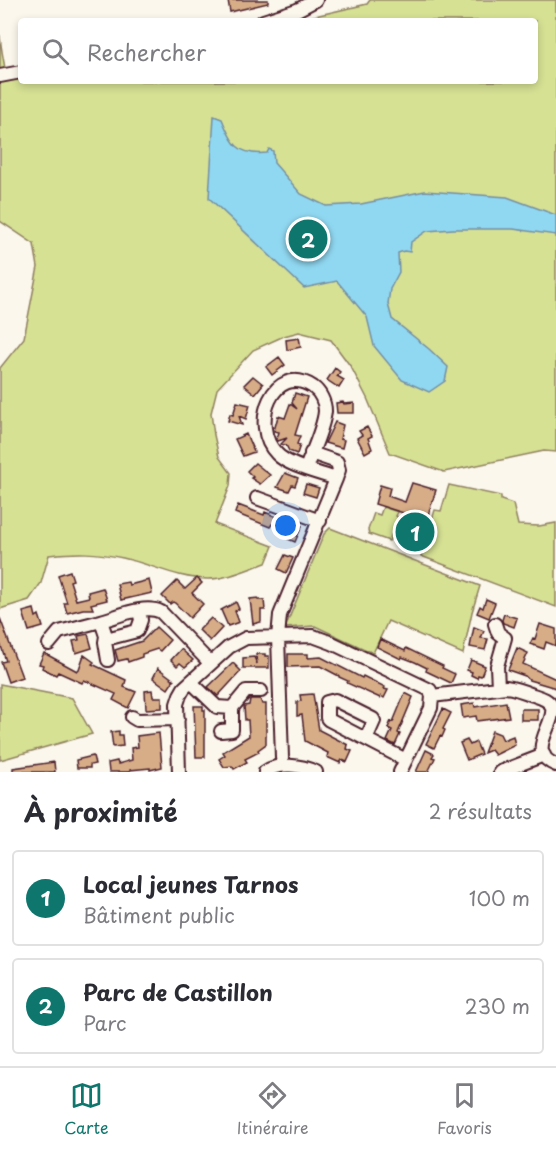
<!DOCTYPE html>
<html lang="fr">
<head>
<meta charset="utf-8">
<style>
  body { margin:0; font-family:"Playpen Sans",sans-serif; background:#f2f2f3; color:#2b2b33 }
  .you { position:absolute; left:286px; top:526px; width:21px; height:21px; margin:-15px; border:4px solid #fff; border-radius:50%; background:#1a73e8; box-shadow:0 0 0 9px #1a73e833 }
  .badge { display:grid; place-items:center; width:39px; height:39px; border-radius:50%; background:#0f766e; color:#fff; font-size:20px; font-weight:700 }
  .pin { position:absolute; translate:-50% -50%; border:3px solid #fff; box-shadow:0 2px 6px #0006 }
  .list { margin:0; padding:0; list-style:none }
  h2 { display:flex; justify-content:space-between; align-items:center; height:78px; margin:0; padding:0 24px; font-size:26px }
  h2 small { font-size:20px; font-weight:400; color:#7c7c81 }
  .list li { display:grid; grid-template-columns:39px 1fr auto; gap:18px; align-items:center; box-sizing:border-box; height:96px; margin:0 12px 12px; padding:0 12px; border:2px solid #e1e1e2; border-radius:6px }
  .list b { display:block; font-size:22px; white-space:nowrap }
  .list p { margin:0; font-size:20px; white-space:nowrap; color:#7c7c81 }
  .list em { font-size:20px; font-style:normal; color:#7c7c81 }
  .icon { flex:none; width:33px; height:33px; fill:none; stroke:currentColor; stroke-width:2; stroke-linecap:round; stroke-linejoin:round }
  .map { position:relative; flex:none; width:556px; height:772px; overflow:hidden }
  .search { position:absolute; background:#fff; box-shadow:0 3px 9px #0003; left:18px; right:18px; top:18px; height:66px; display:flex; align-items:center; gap:15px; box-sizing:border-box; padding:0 21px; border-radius:6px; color:#7c7c81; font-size:22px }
  .sheet { height:294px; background:#fff }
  nav { display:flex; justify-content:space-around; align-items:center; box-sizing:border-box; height:84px; border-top:2px solid #e1e1e2; background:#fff; font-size:16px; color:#7c7c81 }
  nav a { display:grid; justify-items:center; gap:3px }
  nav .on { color:#0f766e }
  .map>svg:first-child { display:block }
</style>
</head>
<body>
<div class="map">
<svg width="556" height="772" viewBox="0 0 556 772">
  <rect width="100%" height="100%" fill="#fbf7ec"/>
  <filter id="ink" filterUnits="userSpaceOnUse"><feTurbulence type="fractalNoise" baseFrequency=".0167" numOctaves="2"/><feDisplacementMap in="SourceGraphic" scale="12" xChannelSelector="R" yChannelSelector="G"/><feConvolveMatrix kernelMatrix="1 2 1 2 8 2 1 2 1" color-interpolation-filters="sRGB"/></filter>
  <g filter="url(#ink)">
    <!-- green -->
    <path fill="#d6e194" stroke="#908060" stroke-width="1.5" d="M370,0h186v452l-12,-1 -100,21 -54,-19 -23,-55 -16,-31 -20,-27 -32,-8 -15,4 -31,14 -36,39 -6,24 3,22 5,22 12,16 -1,13 -15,38 58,22 -7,17c-18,6 -39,16 -58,16 -30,0 -57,-15 -85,-21 -28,-6 -46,-6 -74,-3l-8,28 -12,17 -29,9v-241l24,-30 14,-71 -4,-23 -34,-23v-186c1,16 5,30 7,46l14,-2v2h514v-60h-242l74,-17z
      M449,485l52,11v4l12,4 5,21 21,1 17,-3v84l-135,-51 14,-46 6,1z
      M383,507l15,5 -2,4 2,1 -9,24 -20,-7 -1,-4 6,-17 6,2z
      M330,528l150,58 -8,26 -9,42 -75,-33 -15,32 -58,-27 -30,2 39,-94z
      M0,684l72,14 20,36 -92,26z"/>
    <!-- water -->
    <path fill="#90d8f1" stroke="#748ea2" stroke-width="1.5" d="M214,116l8,3c10,25 16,37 45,34l2,-4 4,2 1,12 27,31 25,12 35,-2 64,-13 82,6 49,18v20l-43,-6h-60l-26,2 -16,11 -1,10 -6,-1 -6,2 1,19 -9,17 -2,15 4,15 37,30 19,18 -3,14 -16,11 -27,-12 -28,-34 -7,-29 -30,-36 -33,7 -95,-90z"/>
    <!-- building -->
    <path fill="#d7ad88" stroke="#4a1f2b" stroke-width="1.5" d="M228,0h40v3l-38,9z
      M299,338l2,9 -14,3 -1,-10z
      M279,357l6,8 -13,10 -6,-8z
      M335,368l5,4 -3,4 7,4 -5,8 -12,-8z
      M253,376l10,8 -8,10 -11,-9z
      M295,393l12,4 -12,38 5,1 -3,8 3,1 -3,9 -8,-3 -3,-6 -5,-1 6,-6 -9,3 -1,-2 2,-7 -5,-1 4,-15 7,2 5,-14 7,5 -5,-6z
      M237,402l13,3 -4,14 -7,-3 3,9 -14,-4 2,-7 3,1z
      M343,402l1,2 10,-1v10h-17l-1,-10z
      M335,422l8,3 -3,14 4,1 -2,8 -17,-5z
      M367,427l5,9 -4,2 4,11 -7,4 -8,-15 5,-3 -3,-4z
      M246,434l8,18 -11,4 -8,-17z
      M255,463l15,12 -10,9 -9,-6 2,-1 -6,-6z
      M285,473l13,5 -3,8 -3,-1 -3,6 -12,-4z
      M412,483l24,7 -20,63 -10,-4 10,-32 -41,-13 5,-19 10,3 -2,8 17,6z
      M306,484l13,4 -3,9 -13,-4z
      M238,505l26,10 1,-3 14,6 -4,8 -3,-2 -2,3 -35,-14z
      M292,522l10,4 -7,16 -9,-4z
      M285,555l8,3 -7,15 -8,-4z
      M70,571l3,9 -3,1 6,19 13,-3 -1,-5 15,-4 4,12 -16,4 2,5h-10l-16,4 -3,-10h3l-9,-28z
      M197,578l5,5 -10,10 11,11 -13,14 -15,-15 -2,-1 -3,2 -8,-8 15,-15 8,8z
      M149,580l3,13 -31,7 -4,-16 11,-2 1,3z
      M258,598v2h6l1,10h-4v12l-8,2 -3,-25z
      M486,599l9,4 -6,15 -12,-5 3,-7 3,2z
      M236,602l3,7 -4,2 4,11 -11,4 -7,-16z
      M34,609l2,8 3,-2 4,12 -14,4 -6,-19z
      M504,614l13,4 -3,9 -11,-4 -1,-3z
      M0,618l22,59 -14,5 -7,-20 5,-1 -6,-18z
      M211,618l11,10 -12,13 -11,-11z
      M540,624l16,5v17l-10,-4 -2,7 -14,-5 3,-6 2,1z
      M156,627l14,13 -10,11 -3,-2 -15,5v3l-14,5 -1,-3 -9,2 -3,-11 27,-9z
      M474,627l10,4 -3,7 7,1 -3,11 -15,-3z
      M88,634l4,14 -16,5 -3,-12 6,-1 -1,-4z
      M380,639l25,12 1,-3 37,18 -1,2 13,6 -4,9 -25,-12 1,-3 -12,-6 -13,-5 -1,2 -24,-12z
      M517,648l11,5 -5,11 33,15v9l-27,-8 -4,-4 -17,-6z
      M181,649l12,11 -8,7 -5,-4 -3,3 -6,-6z
      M44,653l33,18 2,-2 5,-14 10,7 -2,2 34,16 -2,7 12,5 -8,16 -15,-8 3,-6 -32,-14 -2,3 -24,-11 -2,3 -14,-7 1,-3 -4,-1z
      M256,654h9v2h4v12h-26v-10l11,-1 3,7z
      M288,654h20v4l13,-1 41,21 1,-2 22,11 -1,2 4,1 -4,8 -3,-2 -1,2 -33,-15 1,-2 -9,-4v-1l-19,-10 -32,1z
      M471,660l14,6 -4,10 -3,-1 -1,3 -6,-3 1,-3 -5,-2z
      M233,663l8,8 -23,25 -10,-9z
      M158,668l16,12 -6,9 -15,-11z
      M152,690l1,7h9v11l-16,1 -1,-18z
      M405,693l8,4 -15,36 2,1 -5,11 -8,-4 5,-11 -4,-2 3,-7 2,1z
      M313,694l6,36 29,15 -1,4 5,2 -5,11 -5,-2 -2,3 -13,-6 1,-4 -23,-12 -3,-26 -5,1v-14l4,-1 -1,-6z
      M250,699h10l2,5h4v40l-8,6 1,2 -14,7 2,3 -13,7 -2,-3 -8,1 -5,-8 6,-4 -2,-3 26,-16 -1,-16h-3l-1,-14 5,-1z
      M506,702l3,15 -32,4 -1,-5 -13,2 -2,-13 13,-2 1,4z
      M194,706h9v4h2v47h-9z
      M443,709l8,4 -8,16 2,1 -3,7 -2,-1 -6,12 -8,-4z
      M521,709h17v11h-17z
      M119,731v4h3l1,11 -10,1 -2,-15z
      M492,731l8,3 3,6 10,-4 2,9 -20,10 -4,-5 -7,3z
      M159,733l3,34 -12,3v-2l-20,2v2h-21l-1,-9 9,-2 1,3 14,-4 -1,-12 7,-1 -1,-11z
      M467,740l3,5 6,-3 5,12 -14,6 -7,-17z
      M426,750l8,4 -2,3 3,1 -7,14h-12z
      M93,756l2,8 -5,1v3h-13l-1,-8z
      M54,762l1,10h-42v-4z"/>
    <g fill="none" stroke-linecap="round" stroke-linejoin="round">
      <defs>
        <path id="minor" d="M263,21l34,-11 19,-10
          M0,76l21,-4
          M306,468c6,-16 18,-41 19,-57 0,-9 -5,-19 -12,-24 -39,-26 -65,38 -36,67 11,12 43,19 59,25l3,-9 -2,-8 -26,-9
          M257,498l63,23
          M139,611l2,9 -4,11 -27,7 -4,-2 -5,-15c18,-5 44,-17 60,-9l49,51
          M495,624l3,9 7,5 -8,28 1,21
          M106,636l-1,6 3,18
          M49,644l10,-12 42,-11
          M191,682l26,25 15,1
          M432,696l74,-9c9,1 17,4 27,8 6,2 16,4 19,12 4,18 -28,45 4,58
          M132,717l5,3 41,-1
          M221,731l11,-1v-22l14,-17h15
          M366,739l8,-18 -1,-2 -38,-19 -8,2v16l2,2 77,40
          M282,758l-4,-121 2,-22 56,-136
          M179,772l-2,-68 3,-9 4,-7 45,-41 17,-9 67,-2 19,7 98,47 2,6 -1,12 -31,64
          M265,772c14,-10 36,-7 51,0
          M500,772l44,-17"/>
      </defs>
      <!-- minor casing -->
      <use href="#minor" stroke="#4a1f2b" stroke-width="16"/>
      <!-- minor -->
      <use href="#minor" stroke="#fbf7ec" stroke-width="12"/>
    </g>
  </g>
</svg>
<div class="you"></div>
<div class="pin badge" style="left:415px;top:532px">1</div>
<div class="pin badge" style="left:308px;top:239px">2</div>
<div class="search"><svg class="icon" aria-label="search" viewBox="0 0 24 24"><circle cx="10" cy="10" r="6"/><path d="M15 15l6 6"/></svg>Rechercher</div>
</div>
<section class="sheet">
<h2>À proximité<small>2 résultats</small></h2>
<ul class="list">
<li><span class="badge">1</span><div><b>Local jeunes Tarnos</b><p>Bâtiment public</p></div><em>100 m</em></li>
<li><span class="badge">2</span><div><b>Parc de Castillon</b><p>Parc</p></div><em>230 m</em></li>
</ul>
</section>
<nav>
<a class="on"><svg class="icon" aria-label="map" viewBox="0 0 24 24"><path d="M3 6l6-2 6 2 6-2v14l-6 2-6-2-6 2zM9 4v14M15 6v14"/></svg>Carte</a>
<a><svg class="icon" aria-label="directions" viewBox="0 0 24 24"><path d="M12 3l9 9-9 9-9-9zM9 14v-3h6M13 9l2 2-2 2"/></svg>Itinéraire</a>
<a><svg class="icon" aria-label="saved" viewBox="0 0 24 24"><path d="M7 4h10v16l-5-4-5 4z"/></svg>Favoris</a>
</nav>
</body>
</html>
